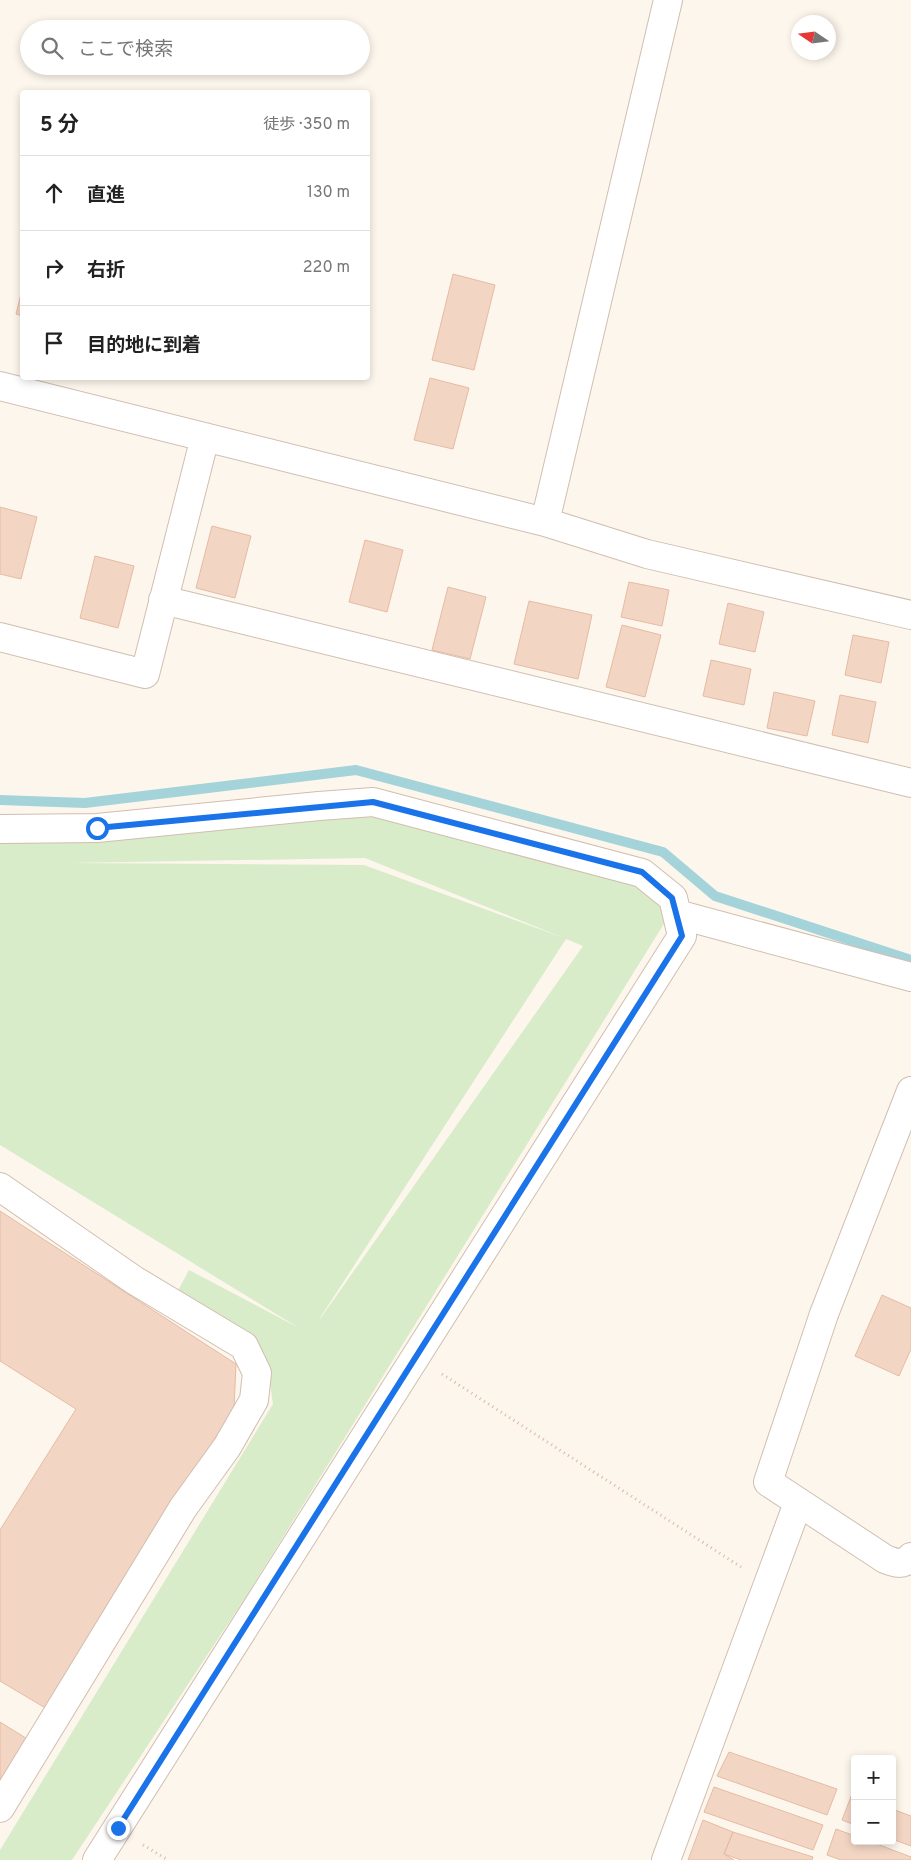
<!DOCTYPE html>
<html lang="ja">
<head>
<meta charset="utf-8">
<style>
  body { margin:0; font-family:Overpass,"Noto Sans JP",sans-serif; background:#f6f6f6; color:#222 }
  .controls { position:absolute; right:15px; bottom:15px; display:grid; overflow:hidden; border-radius:5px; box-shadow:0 2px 8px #0003 }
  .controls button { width:45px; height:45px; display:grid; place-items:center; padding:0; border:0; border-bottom:1px solid #e0e0e0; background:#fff; color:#222; font:25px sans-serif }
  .compass { position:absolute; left:791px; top:15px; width:45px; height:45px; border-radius:50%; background:#fff; box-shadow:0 2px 8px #0003; rotate:283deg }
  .stop { position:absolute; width:15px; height:15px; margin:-11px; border:4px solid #1a73e8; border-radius:50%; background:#fff }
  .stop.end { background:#1a73e8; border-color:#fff; box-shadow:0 1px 5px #0008 }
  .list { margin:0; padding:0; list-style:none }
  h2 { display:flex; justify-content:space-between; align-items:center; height:65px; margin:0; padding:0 20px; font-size:21px }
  h2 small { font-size:16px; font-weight:400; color:#767676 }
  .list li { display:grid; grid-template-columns:32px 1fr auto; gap:15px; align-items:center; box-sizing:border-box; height:75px; padding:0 20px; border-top:1px solid #e0e0e0 }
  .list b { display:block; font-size:19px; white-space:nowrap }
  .list em { font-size:16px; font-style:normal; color:#767676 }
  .icon { flex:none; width:28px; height:28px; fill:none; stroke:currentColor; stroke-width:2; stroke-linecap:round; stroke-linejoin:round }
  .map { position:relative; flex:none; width:911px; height:1860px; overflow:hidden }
  .search { position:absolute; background:#fff; box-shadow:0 2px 8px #0003; left:20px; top:20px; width:350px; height:55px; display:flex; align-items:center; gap:12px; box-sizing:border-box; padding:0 18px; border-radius:28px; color:#767676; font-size:19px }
  .panel { position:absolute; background:#fff; box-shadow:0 2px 8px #0003; left:20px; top:90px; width:350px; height:290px; border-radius:5px }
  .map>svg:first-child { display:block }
</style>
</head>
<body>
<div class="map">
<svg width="911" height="1860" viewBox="0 0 911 1860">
  <rect width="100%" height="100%" fill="#fdf6ec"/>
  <!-- green -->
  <path fill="#d8ecc9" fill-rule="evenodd" d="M383,805l238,62 54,39 -428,689 -175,265h-72v-10l273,-446 -7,-47 -94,-55 17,-32 110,58 -299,-183v-320zM365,858l199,80 -200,-73 -293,-2zM566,939l17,7 -263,373v-1z"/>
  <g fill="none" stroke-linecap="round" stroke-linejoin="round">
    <!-- stream -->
    <path stroke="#a5d3da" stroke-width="10" d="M0,800l85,3 271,-33 307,82 52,44 196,64"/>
  </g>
  <!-- building -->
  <path fill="#f3d5c3" stroke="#e6bba3" d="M453,274l42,11 -21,85 -42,-10z
    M22,290v26l-6,-2z
    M430,378l39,10 -16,61 -39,-9z
    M0,507l37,10 -16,62 -21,-5z
    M212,526l39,10 -16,62 -39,-10z
    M365,540l38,10 -16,62 -38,-10z
    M95,556l39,10 -16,62 -38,-10z
    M629,582l40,8 -7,36 -41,-9z
    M448,587l38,10 -16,62 -38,-9z
    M529,601l63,14 -14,64 -64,-15z
    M728,603l36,9 -9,40 -36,-8z
    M622,625l39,10 -16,62 -39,-10z
    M853,635l36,7 -8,41 -36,-8z
    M711,660l40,9 -7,36 -41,-9z
    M774,692l41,9 -8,35 -40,-8z
    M840,695l36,7 -8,41 -36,-8z
    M0,1211l236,153 -2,44 -187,301 -47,-28v-151l76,-121 -76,-48z
    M882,1295l29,13v41l-12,27 -44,-20z
    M0,1722l29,18 -29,42z
    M729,1752l108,37 -10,26 -110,-39z
    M714,1787l109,38 -10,25 -109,-38z
    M852,1794l3,1v30l-13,-5z
    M892,1809l19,7v30l-19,-7z
    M703,1820l30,12 -9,22 10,6h-46z
    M836,1829l19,7v5h14l42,16v3h-70l-14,-5z
    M733,1832l80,25 -1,3h-71l-17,-6z"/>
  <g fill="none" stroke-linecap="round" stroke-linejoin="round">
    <defs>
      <path id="minor" d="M0,386l545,136 102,32 264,61
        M545,522l123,-522
        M163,600l748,183
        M0,637l145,37 60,-237
        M0,829l97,-1 222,-22 54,-4 269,71 31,25 9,38 -585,924
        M677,914l234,63
        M911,1091l-87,223 -56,168 117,77c10,4 18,7 26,-2
        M0,1187l134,93 110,66 13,27 -3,27 -27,47 -44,61 -183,300
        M666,1860l132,-357"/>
    </defs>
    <!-- minor casing -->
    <use href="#minor" stroke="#d1beb0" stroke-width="30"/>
    <!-- path -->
    <path stroke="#d9b8a5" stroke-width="3" stroke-dasharray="1 4" stroke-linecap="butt" d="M442,1374l299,193
      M143,1845l25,15"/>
    <!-- minor -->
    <use href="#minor" stroke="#fff" stroke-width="28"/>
  </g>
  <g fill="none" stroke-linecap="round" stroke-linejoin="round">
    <!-- route -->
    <path stroke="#1a73e8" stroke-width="6" d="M97,828l276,-26 269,70 30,26 10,38 -564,892"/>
  </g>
</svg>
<div class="controls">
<button>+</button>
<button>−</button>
</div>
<svg class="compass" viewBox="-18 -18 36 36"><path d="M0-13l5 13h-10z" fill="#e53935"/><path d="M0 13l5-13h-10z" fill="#767676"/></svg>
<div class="stop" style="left:97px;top:828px"></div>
<div class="stop end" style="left:118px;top:1828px"></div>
<div class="search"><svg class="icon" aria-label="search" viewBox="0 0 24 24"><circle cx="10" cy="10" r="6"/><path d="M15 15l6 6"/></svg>ここで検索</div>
<section class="panel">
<h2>5 分<small>徒歩 · 350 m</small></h2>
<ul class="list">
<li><svg class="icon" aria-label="ahead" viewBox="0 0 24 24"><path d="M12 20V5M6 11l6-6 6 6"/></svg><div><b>直進</b></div><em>130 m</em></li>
<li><svg class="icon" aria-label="right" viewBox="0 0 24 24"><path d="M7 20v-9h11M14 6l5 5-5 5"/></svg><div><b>右折</b></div><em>220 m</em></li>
<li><svg class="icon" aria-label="arrive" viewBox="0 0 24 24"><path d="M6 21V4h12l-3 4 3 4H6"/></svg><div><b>目的地に到着</b></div></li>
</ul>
</section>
</div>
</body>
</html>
